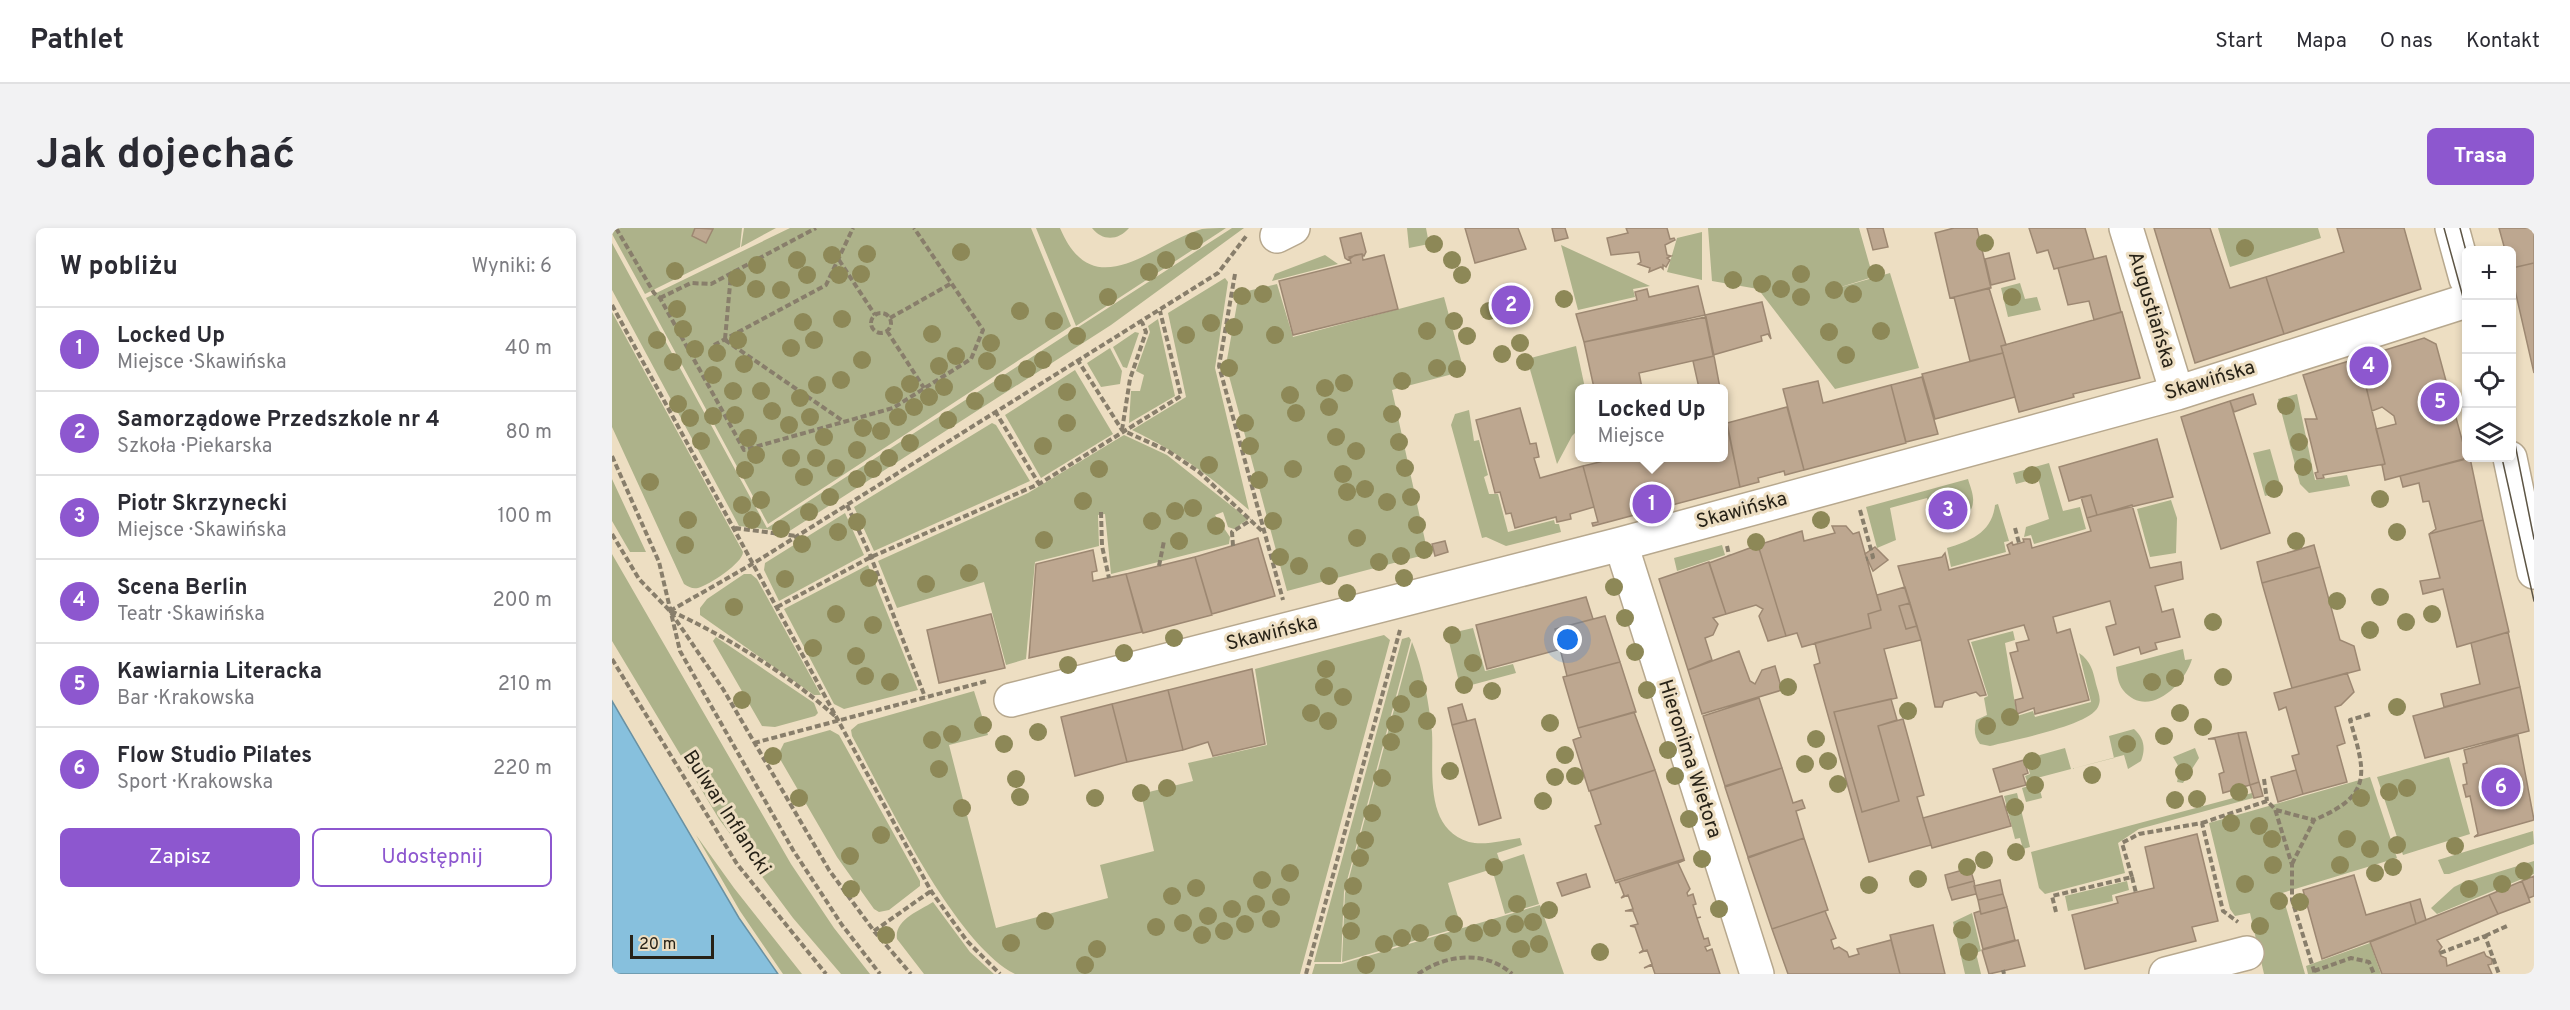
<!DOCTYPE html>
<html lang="pl">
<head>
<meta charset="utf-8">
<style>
  body { margin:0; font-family:Overpass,sans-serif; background:#f2f2f3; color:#2b2b33 }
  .controls { position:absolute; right:18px; top:18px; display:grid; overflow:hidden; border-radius:9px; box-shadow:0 3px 9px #0003 }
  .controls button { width:54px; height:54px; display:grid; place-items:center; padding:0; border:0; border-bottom:2px solid #e1e1e2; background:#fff; color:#2b2b33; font:30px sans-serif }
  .scale { position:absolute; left:18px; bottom:15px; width:84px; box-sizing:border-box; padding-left:6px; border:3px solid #272217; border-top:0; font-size:16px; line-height:21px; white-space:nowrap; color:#272217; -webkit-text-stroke:4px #eddec2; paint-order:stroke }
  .you { position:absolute; left:956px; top:412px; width:21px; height:21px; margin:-15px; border:4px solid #fff; border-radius:50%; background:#1a73e8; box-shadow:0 0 0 9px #1a73e833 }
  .badge { display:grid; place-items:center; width:39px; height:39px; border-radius:50%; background:#8d57cf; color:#fff; font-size:20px; font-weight:700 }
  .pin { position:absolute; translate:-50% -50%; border:3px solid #fff; box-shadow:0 2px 6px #0006 }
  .popup { position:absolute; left:963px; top:156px; width:153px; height:78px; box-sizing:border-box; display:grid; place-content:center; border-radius:9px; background:#fff; filter:drop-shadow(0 2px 4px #0005); font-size:20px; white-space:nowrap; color:#7c7c81 }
  .popup b { font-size:22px; color:#2b2b33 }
  .popup::after { content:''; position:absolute; left:50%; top:100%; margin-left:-12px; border:12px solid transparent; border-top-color:#fff }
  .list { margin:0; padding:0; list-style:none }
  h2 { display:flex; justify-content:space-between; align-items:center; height:78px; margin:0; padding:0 24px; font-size:26px }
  h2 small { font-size:20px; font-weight:400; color:#7c7c81 }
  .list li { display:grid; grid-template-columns:39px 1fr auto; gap:18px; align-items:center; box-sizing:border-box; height:84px; padding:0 24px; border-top:2px solid #e1e1e2 }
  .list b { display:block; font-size:22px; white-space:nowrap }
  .list p { margin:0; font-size:20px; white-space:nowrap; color:#7c7c81 }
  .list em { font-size:20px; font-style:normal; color:#7c7c81 }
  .actions { display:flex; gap:12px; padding:18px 24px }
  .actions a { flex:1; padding:14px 0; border:2px solid #8d57cf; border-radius:9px; text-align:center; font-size:21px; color:#8d57cf }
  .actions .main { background:#8d57cf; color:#fff }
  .icon { flex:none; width:33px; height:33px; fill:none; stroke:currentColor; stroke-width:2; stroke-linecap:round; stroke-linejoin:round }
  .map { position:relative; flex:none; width:1922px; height:746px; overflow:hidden; border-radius:9px }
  header { display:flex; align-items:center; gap:36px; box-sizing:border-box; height:84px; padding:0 30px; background:#fff; border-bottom:2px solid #e1e1e2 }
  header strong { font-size:28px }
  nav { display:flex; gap:33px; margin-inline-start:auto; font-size:21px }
  .intro { display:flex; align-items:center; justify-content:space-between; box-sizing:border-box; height:144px; padding:0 36px }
  h1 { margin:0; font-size:42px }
  .button { padding:15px 27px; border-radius:9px; background:#8d57cf; color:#fff; font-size:21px; font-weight:700 }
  main { display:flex; gap:36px; padding:0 36px }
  aside { flex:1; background:#fff; border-radius:9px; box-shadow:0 3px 9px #0003 }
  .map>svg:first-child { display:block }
</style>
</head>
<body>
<header>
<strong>Pathlet</strong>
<nav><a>Start</a><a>Mapa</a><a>O nas</a><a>Kontakt</a></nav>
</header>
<div class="intro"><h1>Jak dojechać</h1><a class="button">Trasa</a></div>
<main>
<aside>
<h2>W pobliżu<small>Wyniki: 6</small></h2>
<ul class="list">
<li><span class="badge">1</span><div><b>Locked Up</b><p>Miejsce · Skawińska</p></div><em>40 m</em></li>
<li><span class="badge">2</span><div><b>Samorządowe Przedszkole nr 4</b><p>Szkoła · Piekarska</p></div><em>80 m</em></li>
<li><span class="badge">3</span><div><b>Piotr Skrzynecki</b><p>Miejsce · Skawińska</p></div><em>100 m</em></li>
<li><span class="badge">4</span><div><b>Scena Berlin</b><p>Teatr · Skawińska</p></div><em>200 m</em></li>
<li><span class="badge">5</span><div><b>Kawiarnia Literacka</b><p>Bar · Krakowska</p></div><em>210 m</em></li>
<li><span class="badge">6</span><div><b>Flow Studio Pilates</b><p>Sport · Krakowska</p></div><em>220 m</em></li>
</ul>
<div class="actions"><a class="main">Zapisz</a><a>Udostępnij</a></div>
</aside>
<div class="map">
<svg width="1922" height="746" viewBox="0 0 1922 746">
  <rect width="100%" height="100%" fill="#eddec2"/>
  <!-- green -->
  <path fill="#adb28a" d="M0,0h130l-2,19 -95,47 -33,-60z
    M132,0h32l-35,19z
    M178,0h241l40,98 -303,198 -122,-226z
    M424,0h24c34,81 94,14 142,1 7,-1 16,-1 24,-1l-150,98z
    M480,0h37c-11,13 -27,13 -37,0z
    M620,0h12l-133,97 -323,207 -49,-6 -127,-236v-47l155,285z
    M795,0h19l3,16 -20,4z
    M1096,0h151l14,49 -42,13 59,-17 29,95 -84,21 -77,-100 -46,-8z
    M1606,0h100l3,10 -91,29z
    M1090,4v48l-35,-8 10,-34z
    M949,17l89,41 -17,3 2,8 -57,13z
    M713,27l13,9 -66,17 3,-7z
    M613,50l3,4 -13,86 34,142c-41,-35 -67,-56 -117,-80l54,-33 -18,-84z
    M1408,55l5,16 12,-2 4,13 -33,7 -7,-29z
    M665,56l16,53 151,-40 20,74 -72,19 36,164 -141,37 -61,-226 13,-72z
    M0,84l131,240c0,11 -34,33 -45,36 -6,1 -9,-1 -14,-4l-72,-157z
    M546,91l17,77 -46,27 2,-32h9l4,-16 -8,-4 14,-39 -2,-6z
    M523,104l4,1 -12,35 -4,-1 -10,-20z
    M964,118l9,42h-5v40l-8,8 -15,28 -30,-105z
    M498,120l12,23 -2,13 -19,3 -14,-24z
    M463,142l38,64 -72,44 -36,-63z
    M1685,166l18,86 32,-5 3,11 -41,7 -9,-9 -22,-85z
    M857,182l5,31 5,-1 9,35 -4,2 5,17h9l10,38 46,-12 1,4h4l2,8 -55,14 -20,-9 -4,1 -31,-113 4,-11z
    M380,195l4,2 34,56 -156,70 -20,-44z
    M512,207l43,20 81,64 -14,10 -6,-2 -5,-15 -8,3 15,22 -1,7 -118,30 -6,-60 -7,1 1,31 -64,16 -9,97 -20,6 -22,-83 -87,26 -19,-47 150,-68z
    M1658,221l12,42 -17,5 -12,-43z
    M1437,235l14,48 17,-4 6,22 -52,15 -3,-9 -7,2 2,-10 23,-8 -11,-41 -22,6 -3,-11z
    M0,251l34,73h-16l-18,-31z
    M1356,251c2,7 6,16 5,23 -1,18 -27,30 -39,14 -4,-5 -5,-13 -7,-18l-37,10 6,32 -19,8 -11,-41z
    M1559,272l6,18 -1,35 -26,4 -13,-48z
    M1386,276l11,37 -5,1 2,10 -55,15 -4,-19c23,-7 45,-15 48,-43z
    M233,285l19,42 -85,46 -15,-31 1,-7z
    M1110,317l3,10 -48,16 -3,-13z
    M0,326l179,310 43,64 36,46h-29l-48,-56 -74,-99 -107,-178z
    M256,337l50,125 -74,19 -10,-5 -50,-95z
    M132,346h7l6,5 64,116h-7l-114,-80v-7l7,-9z
    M861,400l12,43 28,-7 3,9 -52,14 -6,-9 -11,-44z
    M1401,403l2,9 -10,3 12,73 16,-5 2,6 56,-15 -12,-49c12,8 14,18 17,31 2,8 6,15 2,23 -9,19 -86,33 -108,39l-10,-2c-6,-7 -6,-15 -4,-24l11,-5 -3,-17 4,-2 -17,-54z
    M772,407l6,5 -90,334h-285c-61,-31 -129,-176 -163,-238l-1,-6 7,-6 116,-33 14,44 -39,10 47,183 112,-30 -8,-33 54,-14 -13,-57 52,-13 -5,-18 79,-18 -12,-76z
    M104,409l98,66 4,10 -3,3 -40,11 -13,-1 -49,-85z
    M797,409l2,3 -67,252 -3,70h-27l88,-323z
    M800,414c11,26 17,62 20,90 2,37 -9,96 37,110 15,4 36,-2 51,-4l2,7 -25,8 3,9 24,-8 15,50 -34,10 -13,-45 -44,14 13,44 -119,35 3,-69z
    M1571,421l2,11 7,-1c-8,27 -45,61 -69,31 -5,-6 -6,-16 -7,-23z
    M1522,501c10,9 12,19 7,32l-13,8 -4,-14 -87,23 5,20 -16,4 -4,-14 7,-2 -4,-10 5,-2 -4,-15 39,-11 6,21 43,-11 -5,-22z
    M218,502l9,5 81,146v5l-31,24 -10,2 -5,-3 -37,-52 -57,-98 -1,-6 5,-10z
    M1583,520l4,10 -16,25 -6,-1 3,-13 -7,-12z
    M1837,529l21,77 -67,21 -26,-78z
    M1758,549l27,81 -115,35 23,81h-41l-14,-61 -15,3 -5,-7 -21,-86z
    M1405,565l13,54 -7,2 -3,-11 -5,1 -11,-43z
    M1640,565l1,5 -114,31 -21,14 7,30 -80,21 -6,-6 -8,-36z
    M1921,603l1,13 -85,30h-5l-6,-14z
    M84,607l38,53 68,86h-19l-43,-63z
    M1922,633v13l-97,40 -6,-6 23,-21 8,-4z
    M1515,653l2,9 -17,5 1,6 -45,10 -3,-15z
    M321,674l37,50 24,22h-70l-27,-35c-3,-19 22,-28 36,-37z
    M928,677l24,69h-252l3,-10h26z
    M1360,685l9,38 -5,2 5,21h-16l-12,-52z
    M1758,715l11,31h-73l-2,-8z"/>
  <!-- water -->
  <path fill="#87c0dd" stroke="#6a91a2" stroke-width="1.5" d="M0,473l127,217 39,56h-166z"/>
  <!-- building -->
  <path fill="#bda790" stroke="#9d8872" stroke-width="1.5" d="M83,0l18,1 -7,14 -14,-7z
    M853,0h53l8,21 -51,14z
    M940,0h13l3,10 -13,3z
    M1014,0h41l3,11 4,-1 1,2 -10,5 2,10 4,1 -4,2 3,2 -4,7 -3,-2v4l-2,-2 -12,5 1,-4 -12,-4 3,-2 -2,-10 -28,3 -4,-17 21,-5z
    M1255,0h16l5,19 -15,3z
    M1342,0h23l14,60 -41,10 -15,-65z
    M1417,0h56l9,31 -40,10 -6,-19 -11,3z
    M1542,0h56l20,60 36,-11 18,57 -89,29z
    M1725,0h67l17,61 -137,45 -18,-57 78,-25z
    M1887,0h35v35l-22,5v-18h-7z
    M749,5l5,19 -2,4 -2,-2 -7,1 -7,5 -3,-2 -5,-20z
    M1397,25l6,26 -24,6 -6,-26z
    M750,26l1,6 21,-5 14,54 -105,26 -14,-54 72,-18 -2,-6z
    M1494,28l15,56 -27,8 -5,-19 -21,4 -10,-37z
    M1922,35v110l-22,-96v-9z
    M1086,58l7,29 -121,27 -8,-28 61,-14 -2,-8 12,-3 2,8z
    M1377,60l17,57 -5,1 2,7 -33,8 -16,-64z
    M1150,74l9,37 -3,-5 -7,2 1,5 -49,14 -8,-40z
    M1510,84l18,66 -67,16 1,3 -55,15 -18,-66z
    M1094,89l8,39 -75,17 3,15h-48l-10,-46z
    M1812,110l12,6 31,114 -82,22 -3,-15 3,-1 -9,-35 20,-5 -2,-8 -12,-9 -10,4 -13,-53z
    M1391,125l12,44 -80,22 -13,-45z
    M1102,128l6,32h-21l-6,-27z
    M1747,130l26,106 -62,11 1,3 -7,1 -2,-6 3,-1 -13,-53h12l-14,-44z
    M1310,149l16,57 -32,8 -15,-57z
    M1206,153l5,22 68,-18 15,58 -102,27 -21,-81z
    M1641,166l3,10 -22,8 -4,-11z
    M1618,173l40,132 -49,16 -40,-132z
    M1175,179l17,63 -19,5 -1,-4 -26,7 1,4 -19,5 -13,-64z
    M908,180l10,36 6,-1 3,14 -5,1 6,20 43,-12 11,41 -24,7 1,5 -14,3 -1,-5 -41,11 -4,-15 -5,1 -6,-22 -5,1 -19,-73z
    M1115,197l13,62 -147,39 -1,-3 6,-1 -15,-56 33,-8h108v-32z
    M1545,211l16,58 -76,18 -6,-20 -22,6 -10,-34z
    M1858,230l13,62 -54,14 7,-5 -7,-28 -6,1 -4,-19 -16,4 -3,-11z
    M1479,267l6,20 -10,3 -6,-21z
    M1520,277l18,63 31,-6 2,17 -28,7 7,26 11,-3 7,28 -25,6 2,6 -16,5 -2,-7 -25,8 -8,-28 10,-3 -6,-23 -57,16 4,16 13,-4 19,71 -54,14 -1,-6 -17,6 -2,-14 8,-2 -13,-45 8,-2 -2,-8 13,-3 -5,-15 -56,15 18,55 -6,1 -4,-4 -32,9 -2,6h-7l-14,-67 -23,-74 44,-9 3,-4 4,17 61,-16 -3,-9 5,-3 1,3 11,-3 -1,-3h7l2,9 59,-17 -4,-13z
    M1871,292l26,112 -52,15 -14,-58 -20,5 -3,-13 20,-3 -11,-44z
    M1220,298h14l7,8 6,-2 22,78 -13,4 3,14 -69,19 -5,-14 -11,3 -28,-91 44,-14 2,10 31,-8z
    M646,310l17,58 -63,18 -17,-57z
    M833,313l3,11 -13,4 -3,-12z
    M1146,317l28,91 -18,5 -9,-25 4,-7 -7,-4 -30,9 -17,-51z
    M1702,317l6,22 -58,16 -5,-21z
    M1263,319l13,13 -15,11 -8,-17z
    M481,322l4,21 -5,1 1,9 33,-7 16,58 -113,26 7,-94z
    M583,329l17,58 -69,18 -17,-59z
    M1097,334l17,52 -13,4 5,6 -5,11 -8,3 7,22 -24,10 -29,-91z
    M1708,339l20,73 14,6 6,24 -68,18 -30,-105z
    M1293,359l5,16 -11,3 7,23 11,-3 4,14 -37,9 13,49 -63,14 28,100 37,-11 -21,-75 25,-7 21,76 -7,2 14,48 -62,17 -55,-197 6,-2 -5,-20 56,-15 -3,-14 13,-4 -4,-15z
    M974,369l7,22 -38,10 6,20 -74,20 -11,-44z
    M1298,375l7,23 -11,3 -7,-23z
    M379,386l14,54 -66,15 -12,-53z
    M993,388l15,46 -53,14 -12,-47z
    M1896,404l12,55 -76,20 -3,-13 39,-10 -9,-41z
    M1127,423l11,30 5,3 7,-14 13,-4 7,24 -80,24 -14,-44z
    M1008,434l16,50 -58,16 -15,-51z
    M640,441l13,75 -52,12 -5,-14 -25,8 -15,-60z
    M1735,445l7,19 -13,13 -6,2 10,36 -8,3 10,36 -44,12 -11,-38 7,-2 -13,-47 -7,3 -5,-17z
    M1908,459l9,44 -104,27 -12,-42z
    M556,462l15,60 -56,12 -15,-58z
    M1147,470l23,70 -57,18 -22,-70z
    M1279,471l6,21 -19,6 21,75 -37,11 -28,-100z
    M500,476l15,58 -52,14 -14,-59z
    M850,476l5,17 -15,4 -4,-17z
    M1022,484l21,58 -66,21 -16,-51 8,-3 -3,-9z
    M863,491l26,99 -22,7 -27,-100z
    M1634,504l13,50 -9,3 -12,-52z
    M1626,505l12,52 -27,8 -4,-19 5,-2 -9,-33h-7z
    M1906,507l16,85 -60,17 4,-3 -8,-38 -4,1 -3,-12 4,-1 -4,-20 4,-1 -3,-13z
    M1412,532l4,13 -5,2 3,10 -26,7 -7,-23z
    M1170,540l11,35 9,-3 3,8 -9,3 8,27 -56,19 -23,-70z
    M1043,542l29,89 -69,22 -20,-55 6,-2 -11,-33z
    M1684,542l7,24 -25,8 -7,-25z
    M1647,554l4,14 -9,2 -4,-13z
    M1390,568l9,30 -79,22 -9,-30z
    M1585,606l21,87 -26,6 4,14 -111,28 -13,-54 46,-12 -2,-6 38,-9 -9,-41z
    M1192,610l24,72 -56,19 -24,-71z
    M1073,632l-7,3 12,26 -3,4 1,3 5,-2 3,10 -3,1 4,13 4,-1 -4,1 7,21 4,-1 2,7 -5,2 2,4 5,-2 8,25h-65l-3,-9 -8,3 8,-4 -5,-14 -8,3 4,-3 -8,-23 -5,-1 8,-2 -5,-13h-8l8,-2 -5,-14 -7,3 3,-3 -5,-13 -4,1z
    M1358,640l4,13 -26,7 -3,-13z
    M974,646l4,13 -28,9 -5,-13z
    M1742,647l12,40 44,-13 6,22 -94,35 -19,-69z
    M1922,648v20l-5,2 -7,-17z
    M1388,652l3,14 -25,6 -4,-14z
    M1362,653l2,13 -24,6 -4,-12z
    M1910,653l8,21 -32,12 -9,-19z
    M1391,666l4,13 -26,7 -3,-14z
    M1877,667l9,19 -61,26 5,7 -3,4 2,5 5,2 1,8 37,-14 2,4 6,3v5l-4,1 4,9h-110l-12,-32z
    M1808,671l6,21 -10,4 -6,-22z
    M1395,679l8,33 -32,9 -9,-36 6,-2 1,3z
    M1213,683l11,27 -5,2 3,9 5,-2 8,5 2,5 10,-3 -2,-5 34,-9 9,34h-112l-16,-45z
    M1321,697l12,49h-45l-10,-39z
    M1406,712l7,26 -36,8 -7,-24z"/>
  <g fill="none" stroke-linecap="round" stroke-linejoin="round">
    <defs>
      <path id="street" d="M1514,0l51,165
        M665,8l16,-8
        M1009,316l136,430
        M399,472l610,-156 556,-151 289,-92
        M1554,746l81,-21"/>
      <path id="secondary" d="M1840,0l14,51
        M1898,230l24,114"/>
    </defs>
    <!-- street casing -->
    <use href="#street" stroke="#b7a88e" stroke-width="36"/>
    <!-- secondary casing -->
    <use href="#secondary" stroke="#b7a88e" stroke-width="36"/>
    <!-- path -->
    <path stroke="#887e6b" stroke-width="4" stroke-dasharray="6 3" stroke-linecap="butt" d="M4,0l38,65 6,5 84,152 149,-42 78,-49 12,-29 -69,-102
      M227,32l36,55
      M623,46l-16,92 64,234
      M48,70l31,-15 20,1 105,-56
      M0,77l319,586 36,50 33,33
      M259 95a10 10 0 1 1 20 0a10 10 0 1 1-20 0Z
      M278,90l62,-35
      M275,103l37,57
      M113,111l6,-65
      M113,112l118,81
      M102,117l112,-60 27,-57
      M465,131l45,71 46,21 31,21 63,59
      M383,183l44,73
      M510,202l8,-51 16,-47 -4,-10
      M0,228l47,106 21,89 113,199 49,75 38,49
      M235,277l24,52 54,140
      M1248,282l13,47 -7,2
      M489,284l1,34 7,32
      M123,300l61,8
      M1403,300l4,15
      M0,306l27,45 31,32 53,78 106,181 45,61 37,43
      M621,318l-1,-14 19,-12
      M1115,318l2,9
      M547,338l5,-25
      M165,379l94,-50 168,-73 142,-88 -21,-85
      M58,383l84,-48 464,-290 29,-38
      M59,383c58,27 117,63 165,106
      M0,431l125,205 89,110
      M142,515l233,-62
      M1652,551l3,22
      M1664,582l38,10
      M1590,595l65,-22 8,8 17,56v35l23,74
      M1680,636l22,-44c59,-25 52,-46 36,-100l21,-6
      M1520,649l4,16
      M1444,684l-4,-16 80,-19 -10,-34 17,-9 63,-11 21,88 15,11
      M262,703l57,-40
      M1873,708l22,-10
      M1828,725l45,-17 14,38
      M1391,742l1,4
      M1702,743l37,-13 18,4 5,12
      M694,746l94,-344
      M806,746c28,-20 68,-24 94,0"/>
    <!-- street -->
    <use href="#street" stroke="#fff" stroke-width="33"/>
    <!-- secondary -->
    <use href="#secondary" stroke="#fff" stroke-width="33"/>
    <!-- tram -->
    <path stroke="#5d5545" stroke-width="1.5" d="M1832,0l22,80
      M1848,0l6,23
      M1900,201l22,110
      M1890,230l32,143"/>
  </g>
  <!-- trees -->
  <g fill="#8d8857">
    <circle cx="582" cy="13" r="9"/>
    <circle cx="1373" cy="15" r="9"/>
    <circle cx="822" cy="16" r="9"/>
    <circle cx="1633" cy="20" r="9"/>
    <circle cx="349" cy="24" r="9"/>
    <circle cx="255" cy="26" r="9"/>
    <circle cx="220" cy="27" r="9"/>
    <circle cx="185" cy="32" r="9"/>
    <circle cx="554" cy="32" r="9"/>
    <circle cx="840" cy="32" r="9"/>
    <circle cx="145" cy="37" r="9"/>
    <circle cx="63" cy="43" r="9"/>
    <circle cx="537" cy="44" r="9"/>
    <circle cx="1264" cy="45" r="9"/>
    <circle cx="249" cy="46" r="9"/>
    <circle cx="1189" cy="46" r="9"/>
    <circle cx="195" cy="47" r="9"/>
    <circle cx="227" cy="47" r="9"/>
    <circle cx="850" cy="47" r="9"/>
    <circle cx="125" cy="50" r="9"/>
    <circle cx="1121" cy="52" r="9"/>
    <circle cx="1150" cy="56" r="9"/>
    <circle cx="144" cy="61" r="9"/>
    <circle cx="1169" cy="61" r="9"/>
    <circle cx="169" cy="62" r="9"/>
    <circle cx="1222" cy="62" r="9"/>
    <circle cx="651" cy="66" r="9"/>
    <circle cx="1241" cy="66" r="9"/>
    <circle cx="630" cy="68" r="9"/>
    <circle cx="496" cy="69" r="9"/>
    <circle cx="1189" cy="69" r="9"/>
    <circle cx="1400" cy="69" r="9"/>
    <circle cx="952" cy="71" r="9"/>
    <circle cx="65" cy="81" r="9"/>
    <circle cx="408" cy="83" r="9"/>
    <circle cx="877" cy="83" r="9"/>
    <circle cx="230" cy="91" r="9"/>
    <circle cx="442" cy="93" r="9"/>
    <circle cx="842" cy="93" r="9"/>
    <circle cx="191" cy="94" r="9"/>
    <circle cx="599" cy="95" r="9"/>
    <circle cx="622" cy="99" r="9"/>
    <circle cx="71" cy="101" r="9"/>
    <circle cx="815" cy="103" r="9"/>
    <circle cx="1269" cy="103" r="9"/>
    <circle cx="1217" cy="104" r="9"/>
    <circle cx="320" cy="106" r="9"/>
    <circle cx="574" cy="107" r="9"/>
    <circle cx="663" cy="107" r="9"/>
    <circle cx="465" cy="108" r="9"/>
    <circle cx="855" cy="108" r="9"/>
    <circle cx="45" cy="112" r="9"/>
    <circle cx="126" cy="112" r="9"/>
    <circle cx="202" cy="112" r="9"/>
    <circle cx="379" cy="115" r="9"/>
    <circle cx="908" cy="115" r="9"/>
    <circle cx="179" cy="120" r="9"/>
    <circle cx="83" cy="121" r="9"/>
    <circle cx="105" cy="125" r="9"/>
    <circle cx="890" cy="126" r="9"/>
    <circle cx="1234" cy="127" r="9"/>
    <circle cx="344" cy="128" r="9"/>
    <circle cx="250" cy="132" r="9"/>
    <circle cx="431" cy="132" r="9"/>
    <circle cx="375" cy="133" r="9"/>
    <circle cx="61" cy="134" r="9"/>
    <circle cx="913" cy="134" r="9"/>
    <circle cx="132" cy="136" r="9"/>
    <circle cx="327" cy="138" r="9"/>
    <circle cx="617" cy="140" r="9"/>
    <circle cx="825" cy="140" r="9"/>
    <circle cx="415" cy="141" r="9"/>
    <circle cx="845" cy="141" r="9"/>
    <circle cx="101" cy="147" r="9"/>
    <circle cx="229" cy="152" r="9"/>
    <circle cx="790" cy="153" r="9"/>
    <circle cx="391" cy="155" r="9"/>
    <circle cx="732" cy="155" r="9"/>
    <circle cx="298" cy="156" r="9"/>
    <circle cx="205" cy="157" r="9"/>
    <circle cx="332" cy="159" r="9"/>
    <circle cx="713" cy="160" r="9"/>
    <circle cx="121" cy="163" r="9"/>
    <circle cx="149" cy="163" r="9"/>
    <circle cx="455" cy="164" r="9"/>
    <circle cx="282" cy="167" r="9"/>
    <circle cx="678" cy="167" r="9"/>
    <circle cx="317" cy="169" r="9"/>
    <circle cx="188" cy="170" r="9"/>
    <circle cx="363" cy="173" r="9"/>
    <circle cx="66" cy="176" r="9"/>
    <circle cx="1674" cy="178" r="9"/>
    <circle cx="302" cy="179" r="9"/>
    <circle cx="717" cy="179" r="9"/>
    <circle cx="160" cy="183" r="9"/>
    <circle cx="684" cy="185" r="9"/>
    <circle cx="780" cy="186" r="9"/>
    <circle cx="123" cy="187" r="9"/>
    <circle cx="101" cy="188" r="9"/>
    <circle cx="198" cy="189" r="9"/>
    <circle cx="286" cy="189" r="9"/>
    <circle cx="78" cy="190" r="9"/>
    <circle cx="336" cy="192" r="9"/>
    <circle cx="455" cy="195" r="9"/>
    <circle cx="633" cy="195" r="9"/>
    <circle cx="177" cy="197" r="9"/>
    <circle cx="251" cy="200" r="9"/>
    <circle cx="269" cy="203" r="9"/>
    <circle cx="212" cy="209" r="9"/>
    <circle cx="724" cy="209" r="9"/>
    <circle cx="136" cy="210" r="9"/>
    <circle cx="89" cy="213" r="9"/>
    <circle cx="787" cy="214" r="9"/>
    <circle cx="1687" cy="214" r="9"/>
    <circle cx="298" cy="215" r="9"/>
    <circle cx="431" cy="218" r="9"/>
    <circle cx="638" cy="218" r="9"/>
    <circle cx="245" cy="222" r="9"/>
    <circle cx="744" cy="223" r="9"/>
    <circle cx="144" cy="227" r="9"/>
    <circle cx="179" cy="230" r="9"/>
    <circle cx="204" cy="230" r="9"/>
    <circle cx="277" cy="230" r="9"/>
    <circle cx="597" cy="237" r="9"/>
    <circle cx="1691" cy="239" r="9"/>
    <circle cx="224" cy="240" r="9"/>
    <circle cx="793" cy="240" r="9"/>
    <circle cx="261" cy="241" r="9"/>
    <circle cx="487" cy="241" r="9"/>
    <circle cx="681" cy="241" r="9"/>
    <circle cx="133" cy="242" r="9"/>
    <circle cx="731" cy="246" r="9"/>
    <circle cx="1420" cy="247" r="9"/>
    <circle cx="192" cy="249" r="9"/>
    <circle cx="245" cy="251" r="9"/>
    <circle cx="647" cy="252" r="9"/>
    <circle cx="38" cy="254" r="9"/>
    <circle cx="753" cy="261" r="9"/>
    <circle cx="1662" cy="261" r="9"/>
    <circle cx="735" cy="264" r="9"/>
    <circle cx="218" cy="269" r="9"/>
    <circle cx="799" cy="269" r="9"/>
    <circle cx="1768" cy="271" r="9"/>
    <circle cx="149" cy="272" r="9"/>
    <circle cx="471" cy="273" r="9"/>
    <circle cx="775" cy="274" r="9"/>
    <circle cx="130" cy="277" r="9"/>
    <circle cx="581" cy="280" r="9"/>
    <circle cx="563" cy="283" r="9"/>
    <circle cx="197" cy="284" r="9"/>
    <circle cx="76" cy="292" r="9"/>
    <circle cx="140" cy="292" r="9"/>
    <circle cx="1209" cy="292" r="9"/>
    <circle cx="540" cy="293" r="9"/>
    <circle cx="661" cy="293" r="9"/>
    <circle cx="245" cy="294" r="9"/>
    <circle cx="805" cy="297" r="9"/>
    <circle cx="604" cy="298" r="9"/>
    <circle cx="169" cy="301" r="9"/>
    <circle cx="226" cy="304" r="9"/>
    <circle cx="1785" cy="304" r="9"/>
    <circle cx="745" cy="310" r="9"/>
    <circle cx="432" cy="312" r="9"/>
    <circle cx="567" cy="313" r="9"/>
    <circle cx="1684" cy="313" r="9"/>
    <circle cx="1144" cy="314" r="9"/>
    <circle cx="190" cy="316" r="9"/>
    <circle cx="73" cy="317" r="9"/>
    <circle cx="812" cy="322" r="9"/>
    <circle cx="789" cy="328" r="9"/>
    <circle cx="668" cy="329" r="9"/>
    <circle cx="767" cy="334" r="9"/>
    <circle cx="687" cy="338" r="9"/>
    <circle cx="357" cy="345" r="9"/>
    <circle cx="717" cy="348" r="9"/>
    <circle cx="257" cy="350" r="9"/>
    <circle cx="792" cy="350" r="9"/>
    <circle cx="173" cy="351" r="9"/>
    <circle cx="314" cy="356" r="9"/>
    <circle cx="1002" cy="359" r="9"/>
    <circle cx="735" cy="365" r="9"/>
    <circle cx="1768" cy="369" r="9"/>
    <circle cx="1725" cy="373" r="9"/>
    <circle cx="122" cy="379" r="9"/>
    <circle cx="224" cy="386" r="9"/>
    <circle cx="1820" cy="386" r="9"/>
    <circle cx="1013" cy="390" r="9"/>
    <circle cx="1601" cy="394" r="9"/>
    <circle cx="1794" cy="394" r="9"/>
    <circle cx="261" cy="397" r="9"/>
    <circle cx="1758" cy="402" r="9"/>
    <circle cx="840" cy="407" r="9"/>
    <circle cx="562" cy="410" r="9"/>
    <circle cx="201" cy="420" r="9"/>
    <circle cx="1023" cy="424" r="9"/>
    <circle cx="512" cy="425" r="9"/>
    <circle cx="244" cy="428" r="9"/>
    <circle cx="861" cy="435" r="9"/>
    <circle cx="456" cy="437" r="9"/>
    <circle cx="714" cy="441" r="9"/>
    <circle cx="253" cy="448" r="9"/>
    <circle cx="1611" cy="449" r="9"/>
    <circle cx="1563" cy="450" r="9"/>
    <circle cx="278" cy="454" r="9"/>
    <circle cx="1540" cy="454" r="9"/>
    <circle cx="852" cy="457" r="9"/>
    <circle cx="712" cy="459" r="9"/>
    <circle cx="1176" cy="459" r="9"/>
    <circle cx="806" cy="461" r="9"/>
    <circle cx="1035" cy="462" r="9"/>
    <circle cx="880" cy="463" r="9"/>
    <circle cx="731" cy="469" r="9"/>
    <circle cx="130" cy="472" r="9"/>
    <circle cx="789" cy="476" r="9"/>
    <circle cx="1785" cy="479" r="9"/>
    <circle cx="1296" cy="483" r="9"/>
    <circle cx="699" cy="485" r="9"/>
    <circle cx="1568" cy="485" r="9"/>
    <circle cx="1398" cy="489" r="9"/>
    <circle cx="716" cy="493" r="9"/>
    <circle cx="815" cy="493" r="9"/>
    <circle cx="938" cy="495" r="9"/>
    <circle cx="783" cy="496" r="9"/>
    <circle cx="371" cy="497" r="9"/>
    <circle cx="1375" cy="498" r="9"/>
    <circle cx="1591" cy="499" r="9"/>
    <circle cx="426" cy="504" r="9"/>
    <circle cx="340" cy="506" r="9"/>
    <circle cx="1552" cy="508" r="9"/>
    <circle cx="1204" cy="511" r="9"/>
    <circle cx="320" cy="512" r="9"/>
    <circle cx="779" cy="514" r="9"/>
    <circle cx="392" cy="516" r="9"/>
    <circle cx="1515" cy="516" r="9"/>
    <circle cx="1056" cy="522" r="9"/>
    <circle cx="953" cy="527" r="9"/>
    <circle cx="161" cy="528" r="9"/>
    <circle cx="1216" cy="533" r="9"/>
    <circle cx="1420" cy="533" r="9"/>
    <circle cx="1193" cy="536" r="9"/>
    <circle cx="327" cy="541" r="9"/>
    <circle cx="838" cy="543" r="9"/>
    <circle cx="1572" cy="544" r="9"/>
    <circle cx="1480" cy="547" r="9"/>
    <circle cx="963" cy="548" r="9"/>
    <circle cx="1063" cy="548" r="9"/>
    <circle cx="943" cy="549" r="9"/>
    <circle cx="770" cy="550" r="9"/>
    <circle cx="404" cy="551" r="9"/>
    <circle cx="1226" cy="556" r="9"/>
    <circle cx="1423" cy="557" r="9"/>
    <circle cx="555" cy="560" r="9"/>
    <circle cx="1795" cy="560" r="9"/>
    <circle cx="1627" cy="564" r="9"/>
    <circle cx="1777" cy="564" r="9"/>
    <circle cx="529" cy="565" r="9"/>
    <circle cx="408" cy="569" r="9"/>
    <circle cx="187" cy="570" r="9"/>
    <circle cx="483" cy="570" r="9"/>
    <circle cx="1749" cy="570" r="9"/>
    <circle cx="1585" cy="571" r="9"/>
    <circle cx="1563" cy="572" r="9"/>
    <circle cx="931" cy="573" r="9"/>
    <circle cx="1403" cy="579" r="9"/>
    <circle cx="350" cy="580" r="9"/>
    <circle cx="760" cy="585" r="9"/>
    <circle cx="1077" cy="591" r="9"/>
    <circle cx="1619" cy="595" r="9"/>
    <circle cx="1647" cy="598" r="9"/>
    <circle cx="269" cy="607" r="9"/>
    <circle cx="1660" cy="611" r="9"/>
    <circle cx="1735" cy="611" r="9"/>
    <circle cx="753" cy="612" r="9"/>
    <circle cx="1785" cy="617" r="9"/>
    <circle cx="1843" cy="618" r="9"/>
    <circle cx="1758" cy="621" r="9"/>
    <circle cx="1404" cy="624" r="9"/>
    <circle cx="238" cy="628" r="9"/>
    <circle cx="748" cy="630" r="9"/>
    <circle cx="1090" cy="631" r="9"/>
    <circle cx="1372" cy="632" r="9"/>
    <circle cx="1661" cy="637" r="9"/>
    <circle cx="1728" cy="637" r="9"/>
    <circle cx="882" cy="639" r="9"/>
    <circle cx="1355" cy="639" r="9"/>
    <circle cx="1781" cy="639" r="9"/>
    <circle cx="1912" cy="643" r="9"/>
    <circle cx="678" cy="645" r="9"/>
    <circle cx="1763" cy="645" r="9"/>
    <circle cx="1306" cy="651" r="9"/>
    <circle cx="650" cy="652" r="9"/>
    <circle cx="1633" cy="656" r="9"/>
    <circle cx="1890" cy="656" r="9"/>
    <circle cx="1257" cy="657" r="9"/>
    <circle cx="741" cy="658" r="9"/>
    <circle cx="584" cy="660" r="9"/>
    <circle cx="239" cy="661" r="9"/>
    <circle cx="1857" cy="661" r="9"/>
    <circle cx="560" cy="668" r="9"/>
    <circle cx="669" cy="669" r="9"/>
    <circle cx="1667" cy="673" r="9"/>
    <circle cx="1688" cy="674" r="9"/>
    <circle cx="644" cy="676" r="9"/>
    <circle cx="905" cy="676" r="9"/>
    <circle cx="620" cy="681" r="9"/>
    <circle cx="1107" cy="681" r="9"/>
    <circle cx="937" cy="682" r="9"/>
    <circle cx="739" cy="683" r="9"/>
    <circle cx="596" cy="688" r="9"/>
    <circle cx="659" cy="691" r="9"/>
    <circle cx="433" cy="693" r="9"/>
    <circle cx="921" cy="694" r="9"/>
    <circle cx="571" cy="695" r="9"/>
    <circle cx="633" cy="696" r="9"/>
    <circle cx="842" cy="696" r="9"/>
    <circle cx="903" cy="696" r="9"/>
    <circle cx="1648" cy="698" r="9"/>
    <circle cx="544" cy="699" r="9"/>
    <circle cx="880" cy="700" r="9"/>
    <circle cx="1350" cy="702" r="9"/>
    <circle cx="612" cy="703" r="9"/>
    <circle cx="739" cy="703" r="9"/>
    <circle cx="808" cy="705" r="9"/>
    <circle cx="862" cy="705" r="9"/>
    <circle cx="274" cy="707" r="9"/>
    <circle cx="590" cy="707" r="9"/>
    <circle cx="790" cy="710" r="9"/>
    <circle cx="399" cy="715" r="9"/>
    <circle cx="831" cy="715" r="9"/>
    <circle cx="772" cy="716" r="9"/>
    <circle cx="927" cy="716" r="9"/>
    <circle cx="485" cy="721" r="9"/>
    <circle cx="909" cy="721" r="9"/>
    <circle cx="988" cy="724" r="9"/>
    <circle cx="1357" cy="724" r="9"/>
    <circle cx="473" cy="737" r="9"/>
    <circle cx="754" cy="737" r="9"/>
  </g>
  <g text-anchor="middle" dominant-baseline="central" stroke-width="6" stroke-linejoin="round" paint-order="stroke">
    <!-- street labels -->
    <g font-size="20" fill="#272217" stroke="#eddec2">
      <text transform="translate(1539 82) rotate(73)">Augustiańska</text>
      <text transform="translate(1598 153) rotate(-17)">Skawińska</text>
      <text transform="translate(1130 283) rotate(-15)">Skawińska</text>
      <text transform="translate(660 406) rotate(-14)">Skawińska</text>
      <text transform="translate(1077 531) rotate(72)">Hieronima Wietora</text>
      <text transform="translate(114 585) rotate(57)">Bulwar Inflancki</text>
    </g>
  </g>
</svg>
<div class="controls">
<button>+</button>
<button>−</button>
<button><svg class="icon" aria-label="locate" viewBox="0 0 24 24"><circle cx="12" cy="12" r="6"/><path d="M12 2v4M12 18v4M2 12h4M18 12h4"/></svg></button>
<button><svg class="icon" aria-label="layers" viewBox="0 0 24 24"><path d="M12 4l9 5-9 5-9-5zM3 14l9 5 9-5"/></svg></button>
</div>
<div class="scale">20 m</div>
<div class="you"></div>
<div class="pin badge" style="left:1040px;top:276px">1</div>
<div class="popup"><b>Locked Up</b>Miejsce</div>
<div class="pin badge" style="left:899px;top:77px">2</div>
<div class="pin badge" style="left:1336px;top:282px">3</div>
<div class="pin badge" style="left:1757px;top:138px">4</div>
<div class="pin badge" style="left:1828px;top:174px">5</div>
<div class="pin badge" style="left:1889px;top:559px">6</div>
</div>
</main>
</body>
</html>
